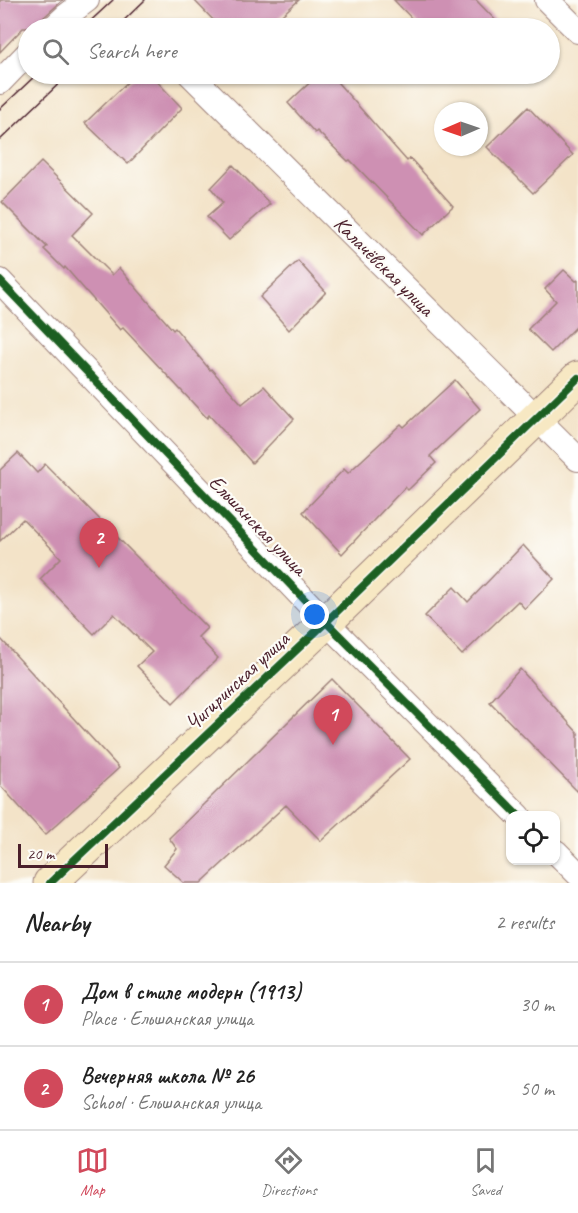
<!DOCTYPE html>
<html lang="en">
<head>
<meta charset="utf-8">
<style>
  body { margin:0; font-family:Caveat,sans-serif; background:#f2f2f2; color:#222 }
  .controls { position:absolute; right:18px; bottom:18px; display:grid; overflow:hidden; border-radius:12px; box-shadow:0 2px 4px #0004 }
  .controls button { width:54px; height:54px; display:grid; place-items:center; padding:0; border:0; border-bottom:2px solid #e0e0e0; background:#fff; color:#222; font:30px sans-serif }
  .compass { position:absolute; left:434px; top:102px; width:54px; height:54px; border-radius:50%; background:#fff; box-shadow:0 2px 4px #0004; rotate:268deg }
  .scale { position:absolute; left:18px; bottom:15px; width:90px; box-sizing:border-box; padding-left:6px; border:3px solid #4a1f2b; border-top:0; font-size:16px; line-height:21px; white-space:nowrap; color:#4a1f2b; -webkit-text-stroke:4px #fdfcf7; paint-order:stroke }
  .you { position:absolute; left:315px; top:615px; width:21px; height:21px; margin:-15px; border:4px solid #fff; border-radius:50%; background:#1a73e8; box-shadow:0 0 0 9px #1a73e833 }
  .badge { display:grid; place-items:center; width:39px; height:39px; border-radius:50%; background:#d1495b; color:#fff; font-size:20px; font-weight:700 }
  .pin { position:absolute; translate:-50% -50px; filter:drop-shadow(0 2px 3px #0008) }
  .pin::after { content:''; position:absolute; top:32px; width:21px; height:18px; background:inherit; clip-path:polygon(0 0,100% 0,50% 100%) }
  .list { margin:0; padding:0; list-style:none }
  h2 { display:flex; justify-content:space-between; align-items:center; height:78px; margin:0; padding:0 24px; font-size:26px }
  h2 small { font-size:20px; font-weight:400; color:#767676 }
  .list li { display:grid; grid-template-columns:39px 1fr auto; gap:18px; align-items:center; box-sizing:border-box; height:84px; padding:0 24px; border-top:2px solid #e0e0e0 }
  .list b { display:block; font-size:22px; white-space:nowrap }
  .list p { margin:0; font-size:20px; white-space:nowrap; color:#767676 }
  .list em { font-size:20px; font-style:normal; color:#767676 }
  .icon { flex:none; width:33px; height:33px; fill:none; stroke:currentColor; stroke-width:2; stroke-linecap:round; stroke-linejoin:round }
  .map { position:relative; flex:none; width:578px; height:883px; overflow:hidden }
  .search { position:absolute; background:#fff; box-shadow:0 2px 4px #0004; left:18px; right:18px; top:18px; height:66px; display:flex; align-items:center; gap:15px; box-sizing:border-box; padding:0 21px; border-radius:33px; color:#767676; font-size:22px }
  .sheet { height:246px; background:#fff }
  nav { display:flex; justify-content:space-around; align-items:center; box-sizing:border-box; height:84px; border-top:2px solid #e0e0e0; background:#fff; font-size:16px; color:#767676 }
  nav a { display:grid; justify-items:center; gap:3px }
  nav .on { color:#d1495b }
  .map>svg:first-child { display:block }
</style>
</head>
<body>
<div class="map">
<svg width="578" height="883" viewBox="0 0 578 883">
  <rect width="100%" height="100%" fill="#fdfcf7"/>
  <filter id="ink" filterUnits="userSpaceOnUse"><feTurbulence type="fractalNoise" baseFrequency=".0167" numOctaves="2"/><feDisplacementMap in="SourceGraphic" scale="12" xChannelSelector="R" yChannelSelector="G"/><feConvolveMatrix kernelMatrix="1 2 1 2 8 2 1 2 1" color-interpolation-filters="sRGB"/></filter>
  <filter id="wash" filterUnits="userSpaceOnUse"><feTurbulence type="fractalNoise" baseFrequency=".008" numOctaves="4" result="noise"/><feDisplacementMap in="SourceGraphic" scale="24" xChannelSelector="R" yChannelSelector="G"/><feGaussianBlur stdDeviation="1.35" result="paint"/><feColorMatrix in="noise" values="0 0 0 0 0 0 0 0 0 0 0 0 0 0 0 0 0 1.4 0 .05"/><feComposite in="paint" operator="in"/></filter>
  <g filter="url(#wash)">
    <rect width="100%" height="100%" fill="#f3e3c8"/>
    <g id="blocks">
      <!-- building -->
      <path fill="#ce90b3" d="M0,0h63l-20,18 -4,10h-16l-23,24z
        M194,0h105l-32,28h-46z
        M394,0h82l27,28h-82z
        M136,74h14l32,34 -54,56 -43,-41z
        M319,74h11l77,87 3,-3 43,48 -30,29 -73,-75 -2,1 -31,-30 -2,2 -27,-30z
        M528,107l45,48 -40,38 -46,-46z
        M41,162l52,51 -21,22 40,40 7,-7 54,62 2,-2 35,42 1,-1 31,35 22,-18 30,33 -42,44 -43,-48 -2,3 -84,-90 -3,2 -55,-63 -1,2 -20,-20 3,-2 -45,-45z
        M233,165l37,39 -41,36 -22,-23 16,-14 -12,-15z
        M298,261l28,31 -37,38 -29,-33z
        M564,270l12,11 2,-1v45l-27,27 -23,-23 28,-28 -11,-12z
        M455,380l25,29 -50,47 6,7 -28,27 -3,-3 -63,67 -39,-42 41,-43 4,4 53,-49 3,3z
        M18,453l19,20 8,-9 162,164 -9,9 20,21 -45,45 -36,-37 15,-14 -38,-38 -20,20 -54,-55 21,-21 -38,-39 -23,22v-71z
        M523,545l31,34 -29,30 -7,-8 -56,54 -37,-39 29,-29 14,15z
        M0,638l119,130 -74,67 -45,-50z
        M520,669l58,64v59l-88,-90z
        M332,679l78,80 -89,82 -35,-36 -85,78h-17l-20,-18 13,-16 -8,-11z"/>
    </g>
  </g>
  <g filter="url(#ink)">
    <use href="#blocks" fill-opacity="0" stroke="#9e817a" stroke-width="1.5"/>
    <g fill="none" stroke-linecap="round" stroke-linejoin="round">
      <defs>
        <path id="street" d="M547,0l31,31
          M53,28l13,-12 21,-16
          M190,74l388,385
          M0,82l28,-29
          M0,281l326,341 193,194
          M556,852l22,22"/>
        <path id="secondary" d="M50,883l276,-261 252,-244"/>
      </defs>
      <!-- street casing -->
      <use href="#street" stroke="#9e817a" stroke-width="26"/>
      <!-- secondary casing -->
      <use href="#secondary" stroke="#9e817a" stroke-width="35"/>
      <!-- street -->
      <use href="#street" stroke="#fff" stroke-width="24"/>
      <!-- secondary -->
      <use href="#secondary" stroke="#f7e8c3" stroke-width="33"/>
      <!-- tram -->
      <path stroke="#4a1f2b" stroke-width="1.5" d="M83,28l30,-28
        M116,28l29,-28
        M0,109l37,-35
        M0,140l69,-66"/>
      <defs>
        <path id="cycleway" d="M0,281l326,341 193,194
          M50,883l276,-261 252,-244"/>
      </defs>
      <!-- cycleway casing -->
      <use href="#cycleway" stroke="#fdfcf7" stroke-width="11"/>
      <!-- cycleway -->
      <use href="#cycleway" stroke="#1b5e20" stroke-width="8"/>
    </g>
  </g>
  <g text-anchor="middle" dominant-baseline="central" stroke-width="4.5" stroke-linejoin="round" paint-order="stroke">
    <!-- street labels -->
    <g font-size="21" fill="#4a1f2b" stroke="#fdfcf7">
      <text transform="translate(384 266) rotate(45)">Калачёвская улица</text>
      <text transform="translate(258 525) rotate(46)">Ельшанская улица</text>
      <text transform="translate(237 681) rotate(-43)">Чигиринская улица</text>
    </g>
  </g>
</svg>
<div class="controls">
<button><svg class="icon" aria-label="locate" viewBox="0 0 24 24"><circle cx="12" cy="12" r="6"/><path d="M12 2v4M12 18v4M2 12h4M18 12h4"/></svg></button>
</div>
<svg class="compass" viewBox="-18 -18 36 36"><path d="M0-13l5 13h-10z" fill="#e53935"/><path d="M0 13l5-13h-10z" fill="#767676"/></svg>
<div class="scale">20 m</div>
<div class="you"></div>
<div class="pin badge" style="left:333px;top:745px">1</div>
<div class="pin badge" style="left:99px;top:568px">2</div>
<div class="search"><svg class="icon" aria-label="search" viewBox="0 0 24 24"><circle cx="10" cy="10" r="6"/><path d="M15 15l6 6"/></svg>Search here</div>
</div>
<section class="sheet">
<h2>Nearby<small>2 results</small></h2>
<ul class="list">
<li><span class="badge">1</span><div><b>Дом в стиле модерн (1913)</b><p>Place · Ельшанская улица</p></div><em>30 m</em></li>
<li><span class="badge">2</span><div><b>Вечерняя школа № 26</b><p>School · Ельшанская улица</p></div><em>50 m</em></li>
</ul>
</section>
<nav>
<a class="on"><svg class="icon" aria-label="map" viewBox="0 0 24 24"><path d="M3 6l6-2 6 2 6-2v14l-6 2-6-2-6 2zM9 4v14M15 6v14"/></svg>Map</a>
<a><svg class="icon" aria-label="directions" viewBox="0 0 24 24"><path d="M12 3l9 9-9 9-9-9zM9 14v-3h6M13 9l2 2-2 2"/></svg>Directions</a>
<a><svg class="icon" aria-label="saved" viewBox="0 0 24 24"><path d="M7 4h10v16l-5-4-5 4z"/></svg>Saved</a>
</nav>
</body>
</html>
